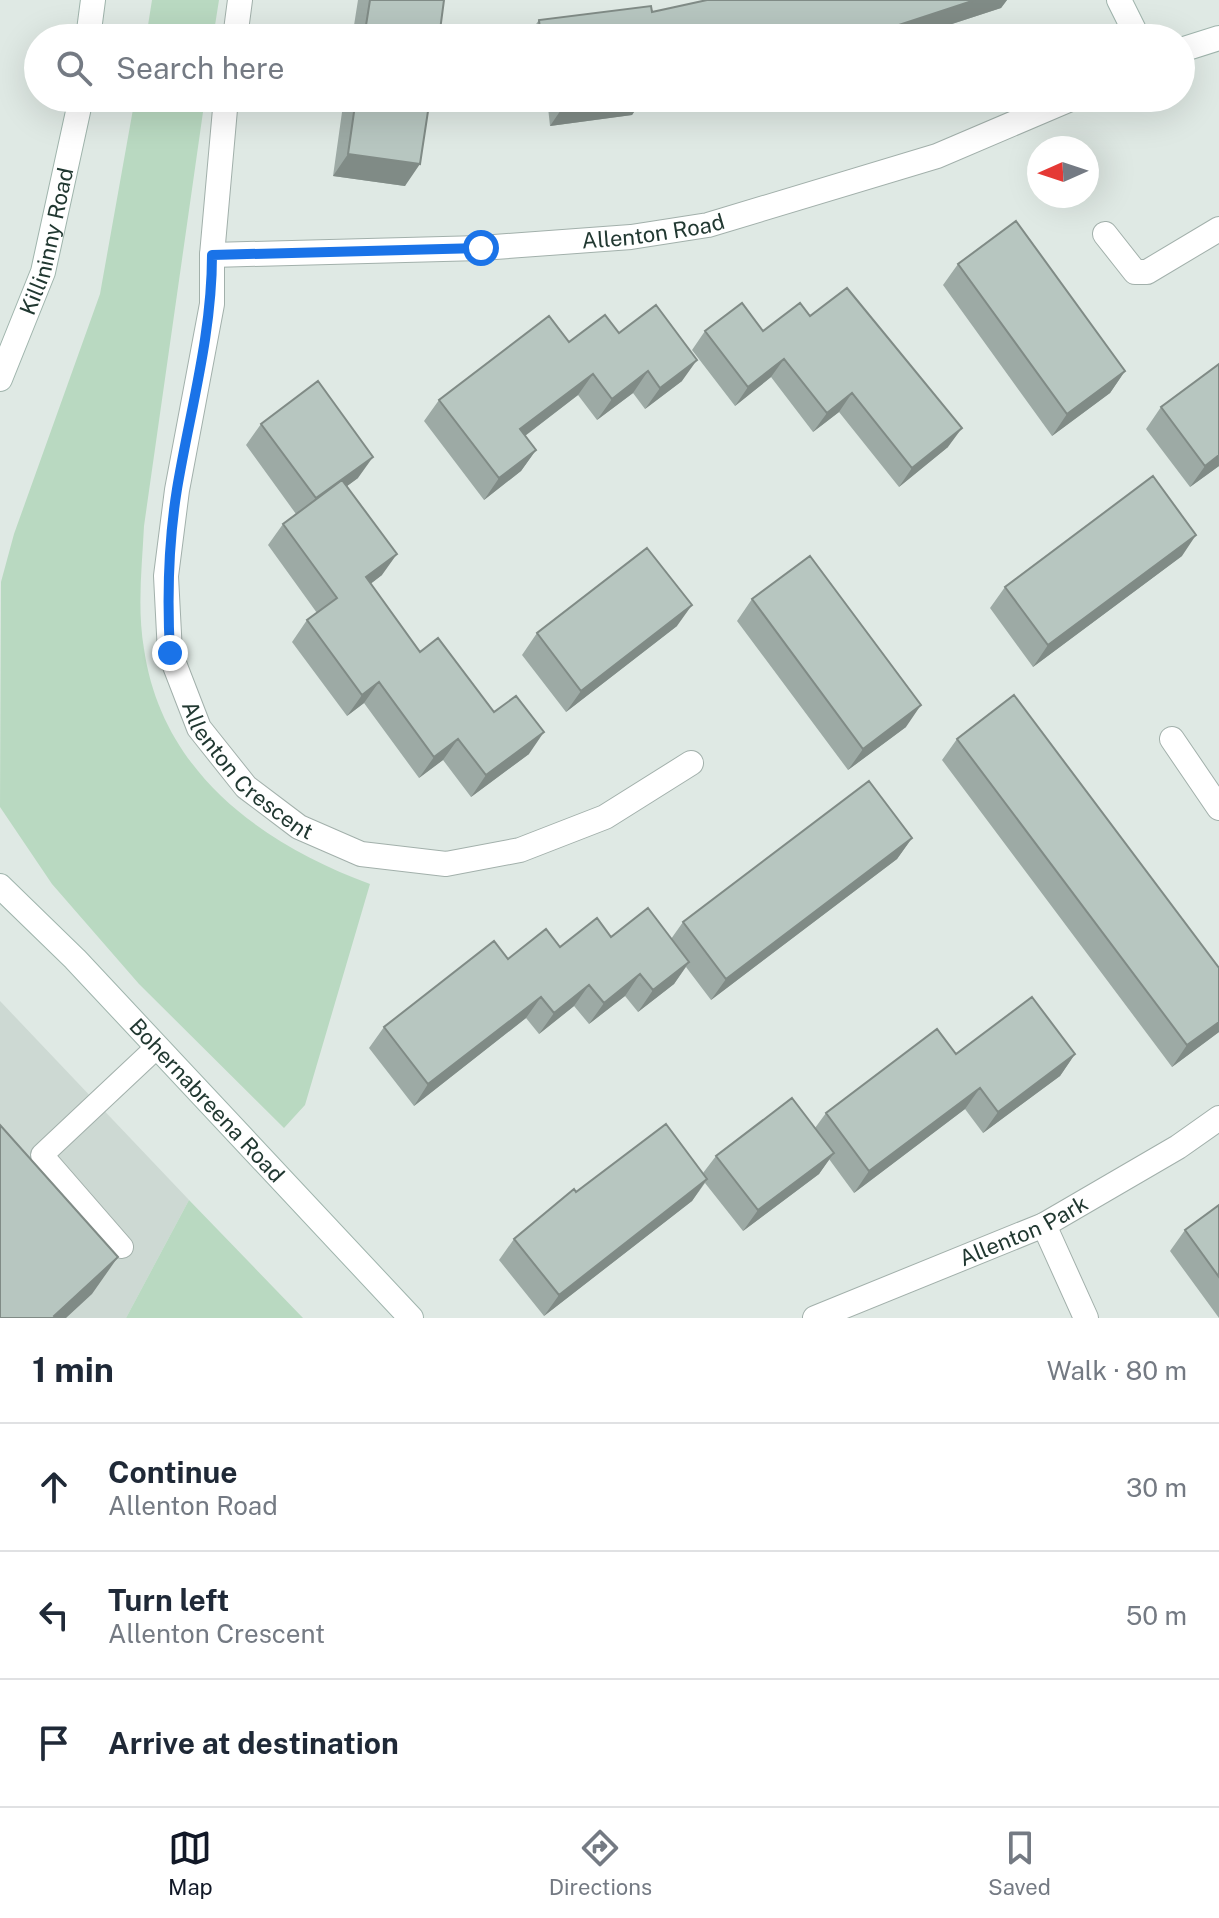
<!DOCTYPE html>
<html lang="en">
<head>
<meta charset="utf-8">
<style>
  body { margin:0; font-family:"Public Sans",sans-serif; background:#f6f6f7; color:#1f2937 }
  .compass { position:absolute; left:1027px; top:136px; width:72px; height:72px; border-radius:50%; background:#fff; box-shadow:0 8px 32px #0002; rotate:267deg }
  .stop { position:absolute; width:24px; height:24px; margin:-18px; border:6px solid #1a73e8; border-radius:50%; background:#fff }
  .stop.end { background:#1a73e8; border-color:#fff; box-shadow:0 2px 8px #0008 }
  .list { margin:0; padding:0; list-style:none }
  h2 { display:flex; justify-content:space-between; align-items:center; height:104px; margin:0; padding:0 32px; font-size:34px }
  h2 small { font-size:26px; font-weight:400; color:#747a83 }
  .list li { display:grid; grid-template-columns:52px 1fr auto; gap:24px; align-items:center; box-sizing:border-box; height:128px; padding:0 32px; border-top:2px solid #e0e1e3 }
  .list b { display:block; font-size:30px; white-space:nowrap }
  .list p { margin:0; font-size:26px; white-space:nowrap; color:#747a83 }
  .list em { font-size:26px; font-style:normal; color:#747a83 }
  .icon { flex:none; width:44px; height:44px; fill:none; stroke:currentColor; stroke-width:2; stroke-linecap:round; stroke-linejoin:round }
  .map { position:relative; flex:none; width:1219px; height:1318px; overflow:hidden }
  .search { position:absolute; background:#fff; box-shadow:0 8px 32px #0002; left:24px; right:24px; top:24px; height:88px; display:flex; align-items:center; gap:20px; box-sizing:border-box; padding:0 28px; border-radius:44px; color:#747a83; font-size:30px }
  .sheet { height:488px; background:#fff }
  nav { display:flex; justify-content:space-around; align-items:center; box-sizing:border-box; height:112px; border-top:2px solid #e0e1e3; background:#fff; font-size:22px; color:#747a83 }
  nav a { display:grid; justify-items:center; gap:4px }
  nav .on { color:#111827 }
  .map>svg:first-child { display:block }
</style>
</head>
<body>
<div class="map">
<svg width="1219" height="1318" viewBox="0 0 1219 1318">
  <rect width="100%" height="100%" fill="#dfe9e4"/>
  <!-- built -->
  <path fill="#cdd9d3" d="M0,1001l189,199 -63,118h-126z"/>
  <!-- green -->
  <path fill="#b9d9c1" d="M152,0h67l-6,38h-67z
    M135,98h70l-61,428c-2,41 -7,82 0,123 18,123 116,194 226,235l-65,221 -21,23 -145,-144 -87,-100 -52,-77 1,-225 13,-48 86,-240z
    M189,1200l114,118h-177z"/>
  <g fill="none" stroke-linecap="round" stroke-linejoin="round">
    <defs>
      <path id="lane" d="M122,1247l-80,-92 115,-108"/>
      <g id="street">
        <path d="M235,38l5,-38"/>
        <path id="s1" d="M226,98l-14,157v49l-35,186 -11,86 4,77 29,75 47,59 53,40 62,27 85,10 74,-14 85,-33 86,-54"/>
        <path d="M1105,234l30,38h12l72,-43"/>
        <path id="s2" d="M212,255l269,-7 150,-11 77,-12 229,-69 136,-58"/>
        <path d="M1172,739l47,69"/>
        <path d="M1044,1225l42,93"/>
        <path id="s3" d="M815,1318l229,-93 134,-78 41,-29"/>
      </g>
      <g id="secondary">
        <path d="M1119,0l19,38"/>
        <path d="M88,38l5,-38"/>
        <path d="M1181,50l38,-12"/>
        <path id="s4" d="M0,379l43,-107 38,-174"/>
        <path id="s5" d="M0,886l75,73 336,359"/>
      </g>
    </defs>
    <!-- lane casing -->
    <use href="#lane" stroke="#a2b0ab" stroke-width="24"/>
    <!-- street casing -->
    <use href="#street" stroke="#a2b0ab" stroke-width="26"/>
    <!-- secondary casing -->
    <use href="#secondary" stroke="#9fb4ac" stroke-width="26"/>
    <!-- lane -->
    <use href="#lane" stroke="#fff" stroke-width="22"/>
    <!-- street -->
    <use href="#street" stroke="#fff" stroke-width="24"/>
    <!-- secondary -->
    <use href="#secondary" stroke="#fff" stroke-width="24"/>
  </g>
  <!-- wall -->
  <path fill="#9daaa5" d="M358,0h86l-5,38h-87z
    M707,0h300l-6,8 -92,30h-383l13,-18 113,-8z
    M344,98h86l-25,88 -72,-10z
    M547,98h141l-52,11 -4,6 -82,11z
    M958,264l167,107 -15,22 -58,43 -109,-151z
    M810,316l138,131 -49,40 -60,-75 -26,20 -42,-55 -36,29 -43,-56 13,-19h58z
    M619,333l63,48 -37,28 -12,-16 -36,27 -19,-25 -53,41 11,14 -15,21 -37,29 -60,-79 15,-21z
    M1161,407l58,59 -29,21 -44,-58z
    M261,424l97,54 -11,8 35,89 -12,9 50,68 74,60 35,42 -58,43 -28,-37 -24,18 -55,-75 -17,13 -55,-74 15,-22 10,-7 -49,-68 15,-21 13,-10 -50,-69z
    M1182,556l-149,111 -43,-59 15,-21z
    M752,599l154,128 -58,43 -111,-149z
    M677,626l-111,86 -44,-57 15,-22z
    M957,739l262,293 -47,35 -230,-307z
    M912,838l-15,21 -186,141 -25,-33 -12,17 -36,28 -13,-16 -36,28 -15,-18 -35,28 -13,-16 -112,88 -45,-58 15,-21 176,-80 51,-10 60,2 12,-17z
    M956,1054h119l-15,22 -77,57 -18,-24 -111,84 -25,-34 -10,15 -76,57 -38,-48 -13,18 -148,115 -45,-56 15,-21 62,-47 127,-19 13,-17 99,-28 11,-15z
    M1219,1205v113l-49,-67 15,-21z"/>
  <!-- shaded-wall -->
  <path fill="#808b86" d="M975,0h32l-6,8 -92,30h-30l17,-12z
    M613,98h75l-52,11 -4,6 -82,11 15,-22z
    M348,154l72,10 -15,22 -72,-10z
    M784,359l-13,18 -36,29 13,-19z
    M697,360l-15,21 -37,28 15,-21z
    M648,371l-15,22 -36,27 15,-21z
    M1125,371l-15,22 -58,43 15,-22z
    M593,374l-15,21 -73,56 15,-22z
    M852,393l-13,19 -26,20 14,-19z
    M962,428l-14,19 -49,40 13,-19z
    M536,450l-15,21 -37,29 15,-22z
    M1219,455v11l-29,21 15,-21z
    M373,457l-15,21 -57,42 15,-22z
    M1196,535l-14,21 -149,111 15,-22z
    M397,554l-15,21 -31,24 15,-22z
    M692,605l-15,21 -111,86 15,-21z
    M379,682l-15,21 -17,13 15,-21z
    M921,705l-15,22 -58,43 15,-21z
    M544,732l-15,22 -58,43 15,-22z
    M458,739l-15,21 -24,18 15,-21z
    M912,838l-15,21 -186,141 15,-21z
    M689,962l-15,22 -36,28 15,-22z
    M640,974l-15,22 -36,28 15,-21z
    M589,985l-15,21 -35,28 15,-21z
    M541,997l-15,21 -112,88 14,-22z
    M1219,1022v10l-47,35 15,-22z
    M1075,1054l-15,22 -77,57 15,-21z
    M980,1088l-15,21 -111,84 15,-22z
    M834,1153l-15,21 -76,57 15,-21z
    M707,1179l-15,22 -148,115 15,-21z
    M118,1257l-26,37 -26,24h-14z"/>
  <!-- building -->
  <path fill="#b7c6c0" stroke="#808b86" stroke-width="2" d="M370,0h74l-5,38h-75z
    M707,0h268l-79,26 2,8 -19,4h-338l-2,-18 112,-14 1,6z
    M356,98h74l-10,66 -72,-10z
    M565,98h48l-48,6z
    M1016,221l109,150 -58,43 -109,-150z
    M847,288l115,140 -50,40 -60,-75 -25,20 -43,-54 -36,28 -43,-56 37,-28 21,28 37,-28 10,13z
    M656,305l41,55 -37,28 -12,-17 -36,28 -19,-25 -73,55 16,21 -37,28 -60,-78 110,-84 20,26 36,-27 14,18z
    M1219,364v91l-14,11 -44,-59z
    M318,381l55,76 -57,41 -55,-74z
    M1153,476l43,59 -148,110 -43,-58z
    M342,480l55,74 -31,23 54,75 18,-14 56,74 22,-16 28,36 -58,43 -28,-36 -24,18 -55,-75 -17,13 -55,-75 30,-22 -54,-74z
    M647,548l45,57 -111,86 -44,-58z
    M810,556l111,149 -58,44 -111,-150z
    M1014,695l205,273v54l-32,23 -230,-306z
    M869,781l43,57 -186,141 -43,-57z
    M648,908l41,54 -36,28 -13,-16 -36,29 -15,-18 -35,28 -13,-16 -113,87 -44,-57 110,-86 14,18 38,-30 14,18 37,-29 14,19z
    M1032,997l43,57 -77,58 -18,-24 -111,83 -43,-58 111,-84 19,25z
    M792,1098l42,55 -76,57 -42,-54z
    M666,1124l41,55 -148,116 -45,-56 60,-50 2,3z
    M0,1125l118,132 -64,59 2,2h-56z
    M1219,1205v72l-34,-47z"/>
  <g fill="none" stroke-linecap="round" stroke-linejoin="round">
    <!-- route -->
    <path stroke="#1a73e8" stroke-width="10" d="M170,653c-3,-55 -2,-108 7,-164 13,-78 35,-154 35,-234l269,-7"/>
  </g>
  <g text-anchor="middle" dominant-baseline="central" stroke-width="6" stroke-linejoin="round" paint-order="stroke">
    <!-- street labels -->
    <g font-size="22" fill="#213831" stroke="#eff6f2">
      <text stroke="none"><textPath href="#s2" startOffset="442">Allenton Road</textPath></text>
      <text stroke="none"><textPath href="#s4" startOffset="146">Killininny Road</textPath></text>
      <text stroke="none"><textPath href="#s1" startOffset="704">Allenton Crescent</textPath></text>
      <text stroke="none"><textPath href="#s5" startOffset="298">Bohernabreena Road</textPath></text>
      <text stroke="none"><textPath href="#s3" startOffset="226">Allenton Park</textPath></text>
    </g>
  </g>
</svg>
<svg class="compass" viewBox="-18 -18 36 36"><path d="M0-13l5 13h-10z" fill="#e53935"/><path d="M0 13l5-13h-10z" fill="#747a83"/></svg>
<div class="stop" style="left:481px;top:248px"></div>
<div class="stop end" style="left:170px;top:653px"></div>
<div class="search"><svg class="icon" aria-label="search" viewBox="0 0 24 24"><circle cx="10" cy="10" r="6"/><path d="M15 15l6 6"/></svg>Search here</div>
</div>
<section class="sheet">
<h2>1 min<small>Walk · 80 m</small></h2>
<ul class="list">
<li><svg class="icon" aria-label="ahead" viewBox="0 0 24 24"><path d="M12 20V5M6 11l6-6 6 6"/></svg><div><b>Continue</b><p>Allenton Road</p></div><em>30 m</em></li>
<li><svg class="icon" aria-label="left" viewBox="0 0 24 24"><path d="M17 20v-9H6M10 6l-5 5 5 5"/></svg><div><b>Turn left</b><p>Allenton Crescent</p></div><em>50 m</em></li>
<li><svg class="icon" aria-label="arrive" viewBox="0 0 24 24"><path d="M6 21V4h12l-3 4 3 4H6"/></svg><div><b>Arrive at destination</b></div></li>
</ul>
</section>
<nav>
<a class="on"><svg class="icon" aria-label="map" viewBox="0 0 24 24"><path d="M3 6l6-2 6 2 6-2v14l-6 2-6-2-6 2zM9 4v14M15 6v14"/></svg>Map</a>
<a><svg class="icon" aria-label="directions" viewBox="0 0 24 24"><path d="M12 3l9 9-9 9-9-9zM9 14v-3h6M13 9l2 2-2 2"/></svg>Directions</a>
<a><svg class="icon" aria-label="saved" viewBox="0 0 24 24"><path d="M7 4h10v16l-5-4-5 4z"/></svg>Saved</a>
</nav>
</body>
</html>
